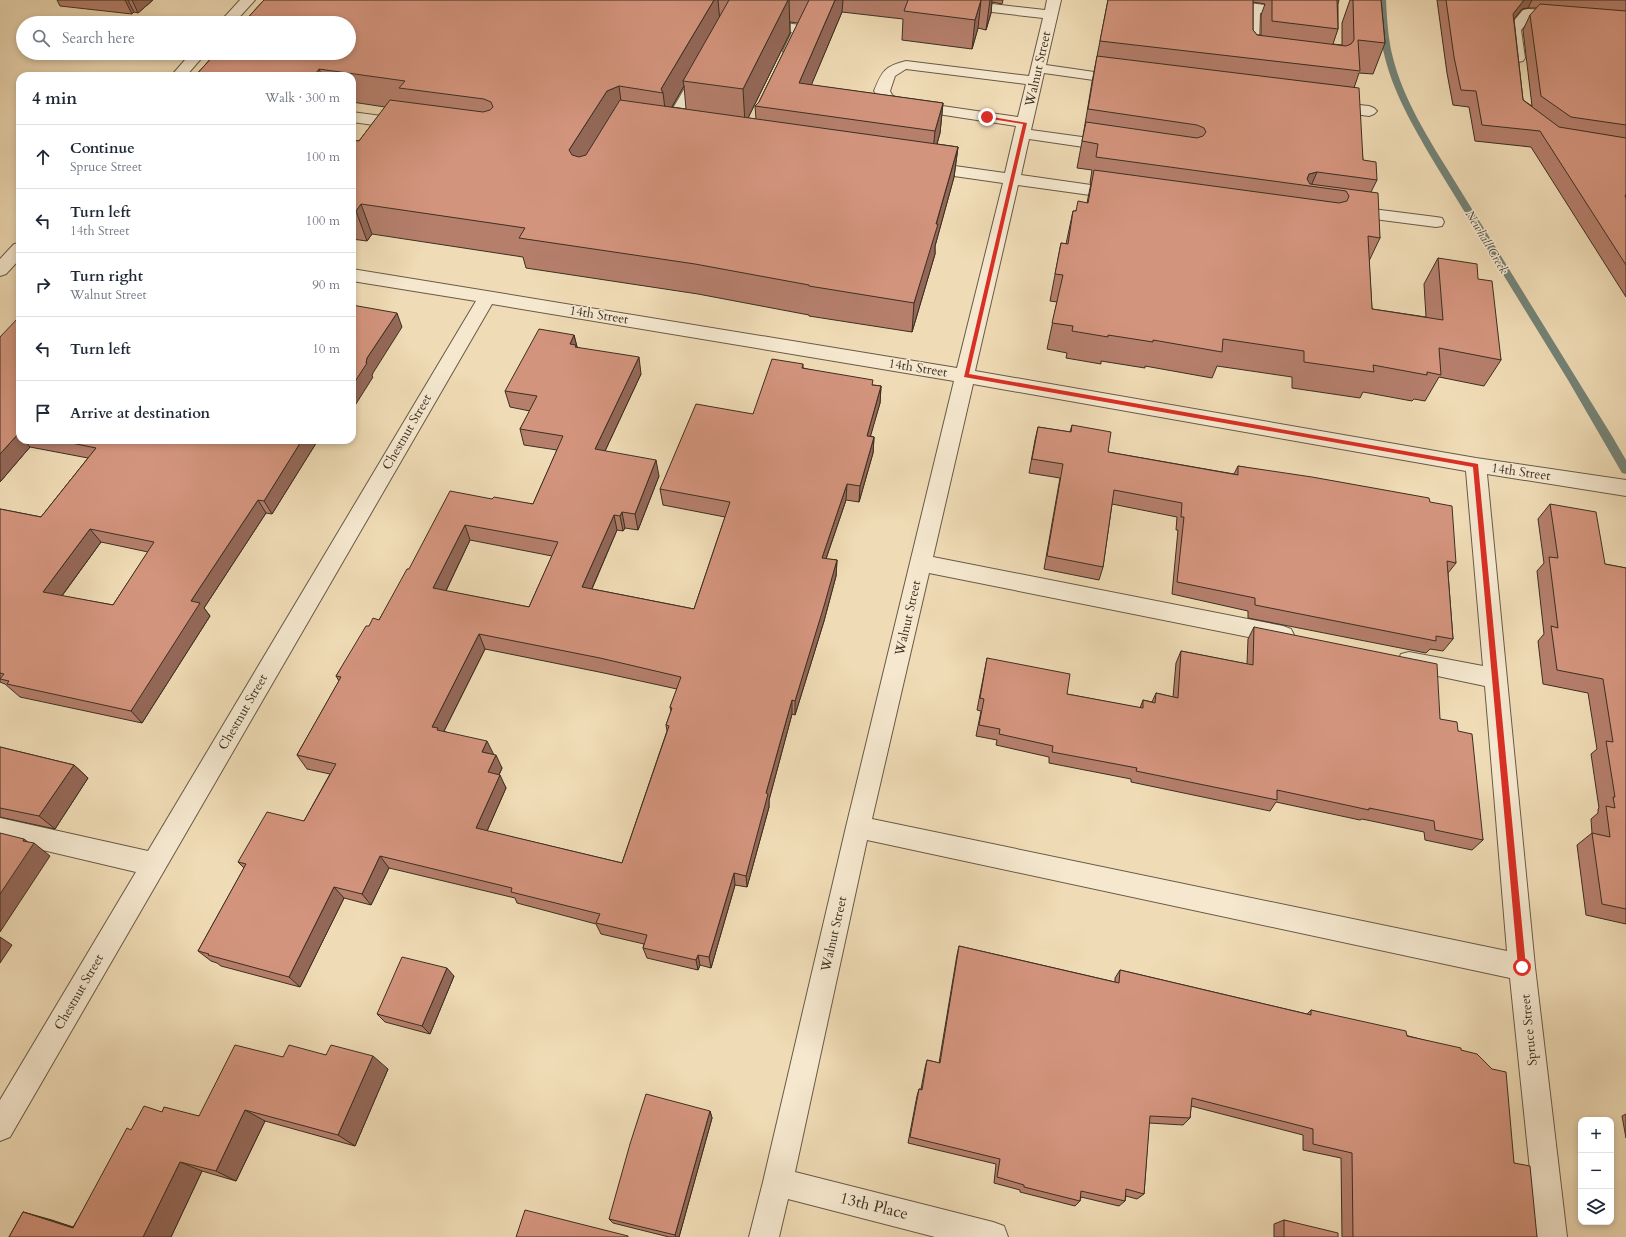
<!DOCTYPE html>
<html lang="en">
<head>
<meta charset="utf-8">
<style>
  body { margin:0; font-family:Cardo,serif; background:#f2f2f3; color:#1f2937 }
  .controls { position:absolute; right:12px; bottom:12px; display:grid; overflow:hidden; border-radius:8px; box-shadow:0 2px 6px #0003 }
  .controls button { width:36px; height:36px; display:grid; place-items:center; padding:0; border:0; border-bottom:1px solid #e0e1e3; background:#fff; color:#1f2937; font:20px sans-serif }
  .stop { position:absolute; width:12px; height:12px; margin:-9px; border:3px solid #d93025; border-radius:50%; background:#fff }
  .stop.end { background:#d93025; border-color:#fff; box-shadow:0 1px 4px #0008 }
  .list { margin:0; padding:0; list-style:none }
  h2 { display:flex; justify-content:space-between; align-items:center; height:52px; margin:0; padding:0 16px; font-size:17px }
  h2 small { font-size:13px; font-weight:400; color:#747a83 }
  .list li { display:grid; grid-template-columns:26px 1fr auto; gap:12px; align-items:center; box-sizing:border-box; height:64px; padding:0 16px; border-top:1px solid #e0e1e3 }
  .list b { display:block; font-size:15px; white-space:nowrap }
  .list p { margin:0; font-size:13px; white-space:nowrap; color:#747a83 }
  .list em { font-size:13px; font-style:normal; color:#747a83 }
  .icon { flex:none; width:22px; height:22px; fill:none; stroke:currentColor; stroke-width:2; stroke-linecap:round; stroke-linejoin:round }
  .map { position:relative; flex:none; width:1626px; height:1237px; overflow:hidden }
  .search { position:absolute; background:#fff; box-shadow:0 2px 6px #0003; left:16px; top:16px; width:340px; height:44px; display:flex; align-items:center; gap:10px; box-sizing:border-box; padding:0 14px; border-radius:22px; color:#747a83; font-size:15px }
  .panel { position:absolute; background:#fff; box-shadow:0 2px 6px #0003; left:16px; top:72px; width:340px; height:372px; border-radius:12px }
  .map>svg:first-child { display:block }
</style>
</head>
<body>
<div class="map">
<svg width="1626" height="1237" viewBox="0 0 1626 1237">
  <rect width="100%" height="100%" fill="#efdbb5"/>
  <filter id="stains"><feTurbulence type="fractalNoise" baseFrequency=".005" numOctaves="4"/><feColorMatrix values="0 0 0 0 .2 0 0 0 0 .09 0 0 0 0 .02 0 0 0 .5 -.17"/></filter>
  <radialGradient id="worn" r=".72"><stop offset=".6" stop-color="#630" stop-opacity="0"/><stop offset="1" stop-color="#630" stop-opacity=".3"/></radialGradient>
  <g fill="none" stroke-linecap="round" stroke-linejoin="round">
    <!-- stream -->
    <path fill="#748377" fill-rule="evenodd" d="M1378,0h8c1,19 2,39 7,58 10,39 32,75 53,109l166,269 14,24v14l-4,-1 -54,-93 -131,-213c-20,-34 -42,-70 -52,-109 -5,-19 -6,-38 -7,-58z"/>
    <defs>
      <path id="minor" d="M240,0h15l-21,23h-15z
        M915,0h43l87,10 2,-10h14l-15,65 76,11 5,1 2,3 -2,3 -5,1 -78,-11 -13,57 80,11 6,2 2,3 -2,3 -6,2 -82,-12 -8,36 98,14 6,1 2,4 -2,4 -6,1 -101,-14 -43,186 501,87 150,22v16l-139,-22 48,493 32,270h-30l-27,-259 -643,-138 -72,332 198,50 11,4 4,11h-73l-147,-38 -9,38h-30l14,-55 83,-355 108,-446 -462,-77 -482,833 -10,4v-41l136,-228 -136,-32v-22l148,33 328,-550 -124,-20v-12l605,99 46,-185 -77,-11 -6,-2 -2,-3 2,-3 6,-2 79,11 11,-47 -124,-19 -10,-6 -8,-10c8,-20 11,-25 32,-30l123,15 14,-58 -121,-14 -5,-1zM906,69l120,15 -8,33 -117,-17 -9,-5 -2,-4 5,-15zM973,384l493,87 17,195 -74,-14 -8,2 -3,7 3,7 8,2 76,16 22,265 -635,-132 57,-246 354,71 8,-3 3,-6 -3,-6 -8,-3 -350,-69z
        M1179,0h44l69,8 5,1 2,3 -2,3 -5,1 -32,-3 -1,28 -2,3 -5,1 -5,-1 -2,-3 1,-30 -60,-7 -5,-1z
        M1528,9l33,2 5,1 2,3 -2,3 -5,1 -29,-2 -11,13 4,28 -2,3 -5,1 -5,-1 -2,-3 -4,-29 16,-19z
        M760,19l46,7 2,3 -13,25 -5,1 -5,-1 -2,-3 9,-19 -37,-6 -2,-3 2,-3z
        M191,53h15l-20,23h-15z
        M699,72l5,1 2,3 -23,41 12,3 3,3 -3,3 -5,2 -21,-5 -3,-3 26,-44 2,-3z
        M1331,102l38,4 5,2 3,3 -3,3 -5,2 -43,-6 -3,-3 3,-3z
        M352,112l52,7 5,2 3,3 -3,3 -5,2 -52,-7z
        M1349,206l87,11 6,1 2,4 -2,4 -6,1 -93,-12 -2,-4 2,-4z
        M20,243v16l-14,15 -6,2v-17l14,-15z"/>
    </defs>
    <!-- minor casing -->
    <use href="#minor" stroke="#695a46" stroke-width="2"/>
    <!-- minor -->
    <use href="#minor" fill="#f5e8cf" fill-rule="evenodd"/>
  </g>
  <!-- wall -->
  <path fill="#b57f6c" stroke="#3c2f21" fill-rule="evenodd" d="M57,0h96l-15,13 -4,-1 -2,2 -72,-8z
    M264,0h739l-1,4 -10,-2 -1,11 -5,17 -8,-2 -6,21 -70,-9 1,-21 -61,-7 -31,73 132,18 -3,30 -3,11 21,3 -4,30 -19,69v8l-23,78 -103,-16v-1l-111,-21 -172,-26 -3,-11 -151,-23 -5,7 -15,-2v-99l7,1 26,-34 -33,-5v-26h-157zM790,22l8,1 -39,79 -4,4 1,13 -8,-1 42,-85zM684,86l2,23 -14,-2z
    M1108,0h231l-1,4v25l-5,15 9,1v-22l8,-23h31l4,43 -12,31 -14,-1 -5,15 9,72 14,20 -6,12 9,46 -11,23 3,48 54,8 -2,-33 14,-26 40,21 23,81 -17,26 -45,-9 -14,24 -11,-2 -2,2 -49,-9 -3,6 -68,-10v-11l-75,-11 -5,12 -67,-12v2l-44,-7v3l-35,-6 1,-5 -20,-4 10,-47 -7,-1 11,-58 5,1 7,-33h2l12,-8 4,-20h-1l2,-13 -15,-2 6,-32 9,-54zM1253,2l12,2 -4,11v20h-4l-4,-5z
    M1437,0h189v297l-95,-150 -56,-6 -6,-34 -16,-2 -6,-32zM1528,8h9l-7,7 -7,15 9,76 -9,-6 -9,-81 8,-10z
    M20,316v124h298l-46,74 -6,-1 -62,95 6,8 -68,107 -122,-26 -15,-13 -5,-2v-173l41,8 47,-59 -58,-11 -30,35zM101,542l47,10 -35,53 -51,-9z
    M574,335l3,12 64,27 -36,77 54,25 -21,54 -13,-2 -2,3 -6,-1 -25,59 102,20 31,-92 -62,-12 -3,-16 93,-75 50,-50v4l70,17 8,1 -1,17 -10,33 4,1 -1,16 -14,49 -13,-2 -20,59 11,1 -1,16 -12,45 -29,94 -3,-1 -23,86v7l-22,80 -12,-2 -24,83 -11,-3 -2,5 -51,-12 -4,-10 1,-4 -43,-10 -5,-10 -79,-21 -2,-5 -126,-30 -18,37 -27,-7 -44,89 -79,-21 -4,-3 -6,-2 -13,-10 46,-83 -6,-6 66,-41 26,-47 -23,-5 -10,-14 42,-74 -3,-5 33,-50 10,-6 30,-51 83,-70 41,5 24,-54 -33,-5 -4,-16 10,-18 -20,-4 -5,-16zM470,540l82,16 -23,51 -83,-16zM485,649l119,24 73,16 -7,18 1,4 -5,14 1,6 -45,132 -135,-32 19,-43 -7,-13 3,-7 -9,-14 -49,-23z
    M1072,425l36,27 126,22 4,-8 192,36 26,61 -8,10 5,66 -10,12 -13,-2 -4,4 -178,-35v-7l-76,-17 6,-64h-2l1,-13 -65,-13 -9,63 -4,13 -55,-11 16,-91 -31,-5 6,-33 3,-13 32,5z
    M1550,504l55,60 21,4v356l-40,-9 -9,-70 15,-12 -1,-14 7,-6v-4l1,-1 -8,-54 6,-5 -9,-56 -45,-9 -5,-43 6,-7 -7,-63 7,-8 -6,-44z
    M1254,627l186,92 18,12 25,109 -11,10 -47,-10 -1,-8 -62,-13 -2,1 -84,-18 -6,9 -139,-29v-3l-82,-16v-6l-53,-12 1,-5 -21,-4 5,-25 -4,-1 10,-52 80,36 73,14 3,-8 9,2 4,-9 17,4 3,-34 5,-12 66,13 1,-25z
    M0,747l74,18 14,13 -33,51 -55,-12z
    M959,946l156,36v-4l5,-8 187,44 4,-4 150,40 53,113 23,74h-195l-1,-79 -38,-8v-15l-112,-29 -1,12 -7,7 -34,-2 -5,71 -7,5 -11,-3 -1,5 -6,5 -38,-9 -1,4 -5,5 -55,-14v-2l-26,-7 2,-19 -88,-21 9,-47 2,-7h2l4,-21 2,-8 12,3 18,-108z
    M454,976l-24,58 -45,-12 -8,-8z
    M326,1055l62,14 -33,77 -90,-25 -29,60 -34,-10 -31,66h-162l14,-25 50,15 58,-97 31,-18 37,4 84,-59z
    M710,1111l2,7 -33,119h-10l-56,-14 -4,-4z
    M1626,1114v24l-4,-22z
    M1284,1220l54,17h-64v-13z"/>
  <!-- shaded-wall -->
  <path fill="#946858" stroke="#3c2f21" d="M125,0h3l6,12 -2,2z
    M132,0h21l-15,13z
    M714,0h4l2,23 -37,58 1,5 -18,31 -3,-24 -2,-4z
    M788,0h1l1,33 -45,91 -2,-35z
    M835,0h8l-1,12 -42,100 -1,-29z
    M981,0l-3,28 -6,21 3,-29z
    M990,0h2l-1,13 -5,17z
    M1524,0h8l-4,8 -6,1 -16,20 7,-15z
    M319,69l3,7h-5l-1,-3z
    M313,73l1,3h-4z
    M619,86l4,31 -48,63 -6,-30 38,-59z
    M943,103l-3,30 -8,28 3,-30z
    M958,147l-4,30 -19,69v8l-23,78 2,-29z
    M1317,172l-6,14 -6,-1 4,-11z
    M361,204l11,30 -5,7 -11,-30z
    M397,313l5,14 -29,46 -1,3 1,1 -19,30 -2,-5v-16l14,-23 1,-5z
    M574,335l4,16 -8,-7z
    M639,357l2,17 -43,92 -3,-17z
    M881,386l-1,17 -14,49 1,-16z
    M19,433l1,1v6h4l6,7 -30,35v-28z
    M874,437l-1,16 -14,49 1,-16z
    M302,440h16l-46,74 -8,-13z
    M656,460l3,16 -21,54 -3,-16z
    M847,484l-1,16 -25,73 1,-15z
    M258,500l8,13 -62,95 6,8 -68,107 -11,-12 60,-110z
    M622,512l3,16 -2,3 -3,-15z
    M614,515l3,15 -31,72 -4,-15z
    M465,525l5,15 -30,63 -7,-15z
    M90,529l11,13 -46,63 -12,-13z
    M837,560l-1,16 -12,45 -29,94v-14z
    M479,634l6,15 -43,86 -10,-8z
    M792,700v14l-23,86v7l-22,80 -1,-11 20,-83z
    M487,741l7,14 -12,-3z
    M496,755l6,13 -8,17 -6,-13z
    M74,765l14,13 -33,51 -16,-13z
    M500,775l6,13 -23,52 -7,-12z
    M24,839l8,6 2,-2 16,13 -50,76v-38z
    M380,856l9,12 -18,37 -9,-11z
    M734,873l1,12 -24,83 -2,-11z
    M334,887l10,11 -44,89 -11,-10z
    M0,937l12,8 -12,18z
    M698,955l2,10 -2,5 -2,-10z
    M447,968l7,8 -24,58 -8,-8z
    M373,1056l15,13 -33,77 -17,-11z
    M245,1110l20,11 -29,60 -20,-10z
    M710,1111l2,7 -33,119h-3l-1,-2z
    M180,1162l22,9 -31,66h-28z
    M23,1212l29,8 47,16 -26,-8z"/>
  <!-- building -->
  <path fill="#d3947d" stroke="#3c2f21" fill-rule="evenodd" d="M264,0h450l-53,89 2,4 -44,-7 -12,5 -38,59 3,5 7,2 7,-2 34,-55 338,47 -22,77h2l-24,79 -105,-17v-1l-114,-21 -176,-26 6,-10 -164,-24 -5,7h-4v-71l7,1 31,-41 93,12 7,-2 3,-3 -2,-5 -7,-3 -85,-11 6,-7 -86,-12 -3,4h-3l-3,3h-115l21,-23h133v-30h-106z
    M729,0h59l-45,89 -60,-8z
    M809,0h26l-36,83 144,20 -8,28 -180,-25 4,-4z
    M908,0h73l-6,20 -71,-9z
    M1108,0h145v30l4,5 89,11 5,-2 3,-4 -1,-40h28l4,43 -27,-3 2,31 -260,-30z
    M1272,0h65l1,29 -66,-8z
    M1446,0h78l-11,14 10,86 36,27 67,11v57h-1l1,4v66l-86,-134 -58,-6 -6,-34 -15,-1 -7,-33z
    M1540,4l86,7v114l-55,-8 -30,-21 -11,-81z
    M1097,56l262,32 4,72 13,2 1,18 -60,-8 -8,2 -2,5 3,5 68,9 2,45 -12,-2 4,73 71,11 -5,-62 39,6 1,15 14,2 9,79 -62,-12 2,27 -14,-3v3l-54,-10 1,7 -70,-10v-11l-81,-12 -1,13 -69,-12v2l-45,-7v2l-36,-6 1,-5 -21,-3 11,-48 -8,-1 6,-31 7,1 5,-33h3l2,-10 10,2 6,-33 245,33 8,-2 2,-5 -3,-5 -7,-1 -243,-33 2,-13 -16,-3 4,-19 111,16 6,-2 3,-4 -2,-4 -7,-3 -109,-16z
    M352,305l45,8 -30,45 -1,5h1l-15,23z
    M20,316v117h-1l-19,21v-117z
    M539,329l35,6 -4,9 6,1 -1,2 64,10 -44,92 61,11 -21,54 -13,-2 -2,4 -6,-1 -32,72 112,22 36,-107 -70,-13 36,-85 57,10 19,-55 31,5 -1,4 71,12 -1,5 9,1 -14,50 7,1 -14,49 -13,-2 -25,74 15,2 -13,46 -29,95 -3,-1 -26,93 2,1 -22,82 -12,-3 -25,84 -11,-2 -2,5 -53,-12 4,-13 -51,-12 4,-9 -89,-22 1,-4 -132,-32 -18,38 -28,-7 -45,90 -81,-22 1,-1 -11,-3 48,-87 -8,-2 29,-50 37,9 32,-57 -39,-9 44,-78 -5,-1 30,-50h3l4,-8 6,2 28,-51h2l41,-78 42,8 2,-2 39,7 30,-68 -43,-7 17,-33 -32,-5zM465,525l93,17 -29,65 -96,-19zM479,634l121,24 81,19 -11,30 2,1 -6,17 3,1 -47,137 -146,-35 24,-53 -12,-3 8,-17 -14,-3 5,-11 -50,-11 1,-2 -6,-1z
    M1072,425l39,7 -3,20 130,23v-9l74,11 117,21 1,4 22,4 4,57 -9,-2 6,78 -17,-3v5l-181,-36v-7l-78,-16 7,-65h-3l1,-14 -68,-13 -11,77 -56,-11 16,-92 -31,-5 6,-32 33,5z
    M57,440h245l-38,61 -6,-1 -67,101 9,2 -69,108 -124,-27 2,-3 -9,-2 4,-5 -4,-1v-164l41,8 55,-69zM90,529l64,13 -41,63 -70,-13z
    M1550,504l46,8 9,52 21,4v341l-24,-5 -10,-71 18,4 -4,-31 9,2 -2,-11h2l-9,-56 7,1 -10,-63 -46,-9 -6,-44 7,2 -9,-71 9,1z
    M1254,627l183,37 3,55 17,3 1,9 14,3 11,106 -48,-10 -1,-9 -65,-13v2l-92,-20v10l-141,-29 1,-3 -85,-16 1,-6 -54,-12 1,-5 -21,-4 5,-26 -4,-1 7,-40 83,16 -3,20 76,14v-8l12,3 1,-10 22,5 3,-47 72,14z
    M0,747l74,18 -35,51 -39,-8z
    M0,833l24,6 -1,2 11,2 -34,51z
    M959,946l160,37 1,-13 191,45v-5l95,21 1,5 54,12v2l16,4 15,15 14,3 8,91 16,3 7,71h-184l-1,-84 -39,-9v-15l-121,-31 -2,20 -40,-2 -6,78 -18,-5 -1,12 -44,-10 -1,10 -56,-14v-2l-27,-8 3,-18 -90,-22 9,-48 3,1 5,-30 13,3z
    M402,957l45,11 -25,58 -45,-12z
    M235,1045l48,12 6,-12 37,10 5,-10 42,11 -35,79 -93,-25 -29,61 -36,-9 -37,75h-134l14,-25 50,16 54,-100 4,2 13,-24 18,6 2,-5 35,9z
    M646,1094l64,17 -35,124 -66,-16 21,-75z
    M525,1210l103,26v1h-112z
    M1284,1220l54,13v4h-54z"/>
  <!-- route -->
  <path fill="#d93025" d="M987,116l40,7 -58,251 509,90 48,503 -1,3 -3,1 -4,-4 -45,-500 -509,-90 59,-253 -38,-6z"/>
  <g text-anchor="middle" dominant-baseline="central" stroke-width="3" stroke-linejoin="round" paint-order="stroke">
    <!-- far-water labels -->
    <g font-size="12" font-style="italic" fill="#4f4b3e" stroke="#f5e8cf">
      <text transform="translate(1487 242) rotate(59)">Newhall Creek</text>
    </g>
    <!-- street labels -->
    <g font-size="13" fill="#3c2f21" stroke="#f5e8cf">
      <text transform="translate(1038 69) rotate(-77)">Walnut Street</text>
      <text transform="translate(599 315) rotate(9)">14th Street</text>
      <text transform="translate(918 368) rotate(9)">14th Street</text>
      <text transform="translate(407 432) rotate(-60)">Chestnut Street</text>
      <text transform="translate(1521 472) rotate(8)">14th Street</text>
      <text transform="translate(908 618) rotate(-77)">Walnut Street</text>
      <text transform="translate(243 712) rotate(-60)">Chestnut Street</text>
      <text transform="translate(834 934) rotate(-77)">Walnut Street</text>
      <text transform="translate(79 992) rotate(-60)">Chestnut Street</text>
      <text transform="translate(1529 1030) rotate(-96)">Spruce Street</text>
    </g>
    <!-- near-street labels -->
    <g font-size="16" fill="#3c2f21" stroke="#f5e8cf">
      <text transform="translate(874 1206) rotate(14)">13th Place</text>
    </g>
  </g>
  <rect width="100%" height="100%" filter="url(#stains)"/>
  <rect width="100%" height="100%" fill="url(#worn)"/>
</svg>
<div class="controls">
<button>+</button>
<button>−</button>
<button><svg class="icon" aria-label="layers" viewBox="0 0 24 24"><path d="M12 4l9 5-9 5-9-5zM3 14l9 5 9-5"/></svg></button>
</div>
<div class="stop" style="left:1522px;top:967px"></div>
<div class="stop end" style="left:987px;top:117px"></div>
<div class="search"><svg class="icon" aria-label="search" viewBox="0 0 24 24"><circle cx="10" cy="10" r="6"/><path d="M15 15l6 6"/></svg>Search here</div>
<section class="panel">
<h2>4 min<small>Walk · 300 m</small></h2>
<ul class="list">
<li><svg class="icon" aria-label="ahead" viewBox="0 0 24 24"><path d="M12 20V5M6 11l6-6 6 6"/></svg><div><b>Continue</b><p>Spruce Street</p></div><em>100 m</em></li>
<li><svg class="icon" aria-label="left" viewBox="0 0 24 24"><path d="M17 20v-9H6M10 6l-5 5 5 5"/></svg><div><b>Turn left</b><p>14th Street</p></div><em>100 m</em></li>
<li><svg class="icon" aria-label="right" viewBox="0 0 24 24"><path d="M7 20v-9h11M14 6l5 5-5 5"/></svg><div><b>Turn right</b><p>Walnut Street</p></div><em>90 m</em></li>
<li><svg class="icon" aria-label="left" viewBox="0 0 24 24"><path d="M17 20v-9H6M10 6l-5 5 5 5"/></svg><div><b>Turn left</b></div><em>10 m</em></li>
<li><svg class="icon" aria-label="arrive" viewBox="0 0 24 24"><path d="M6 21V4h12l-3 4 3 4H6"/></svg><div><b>Arrive at destination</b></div></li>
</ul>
</section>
</div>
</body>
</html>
